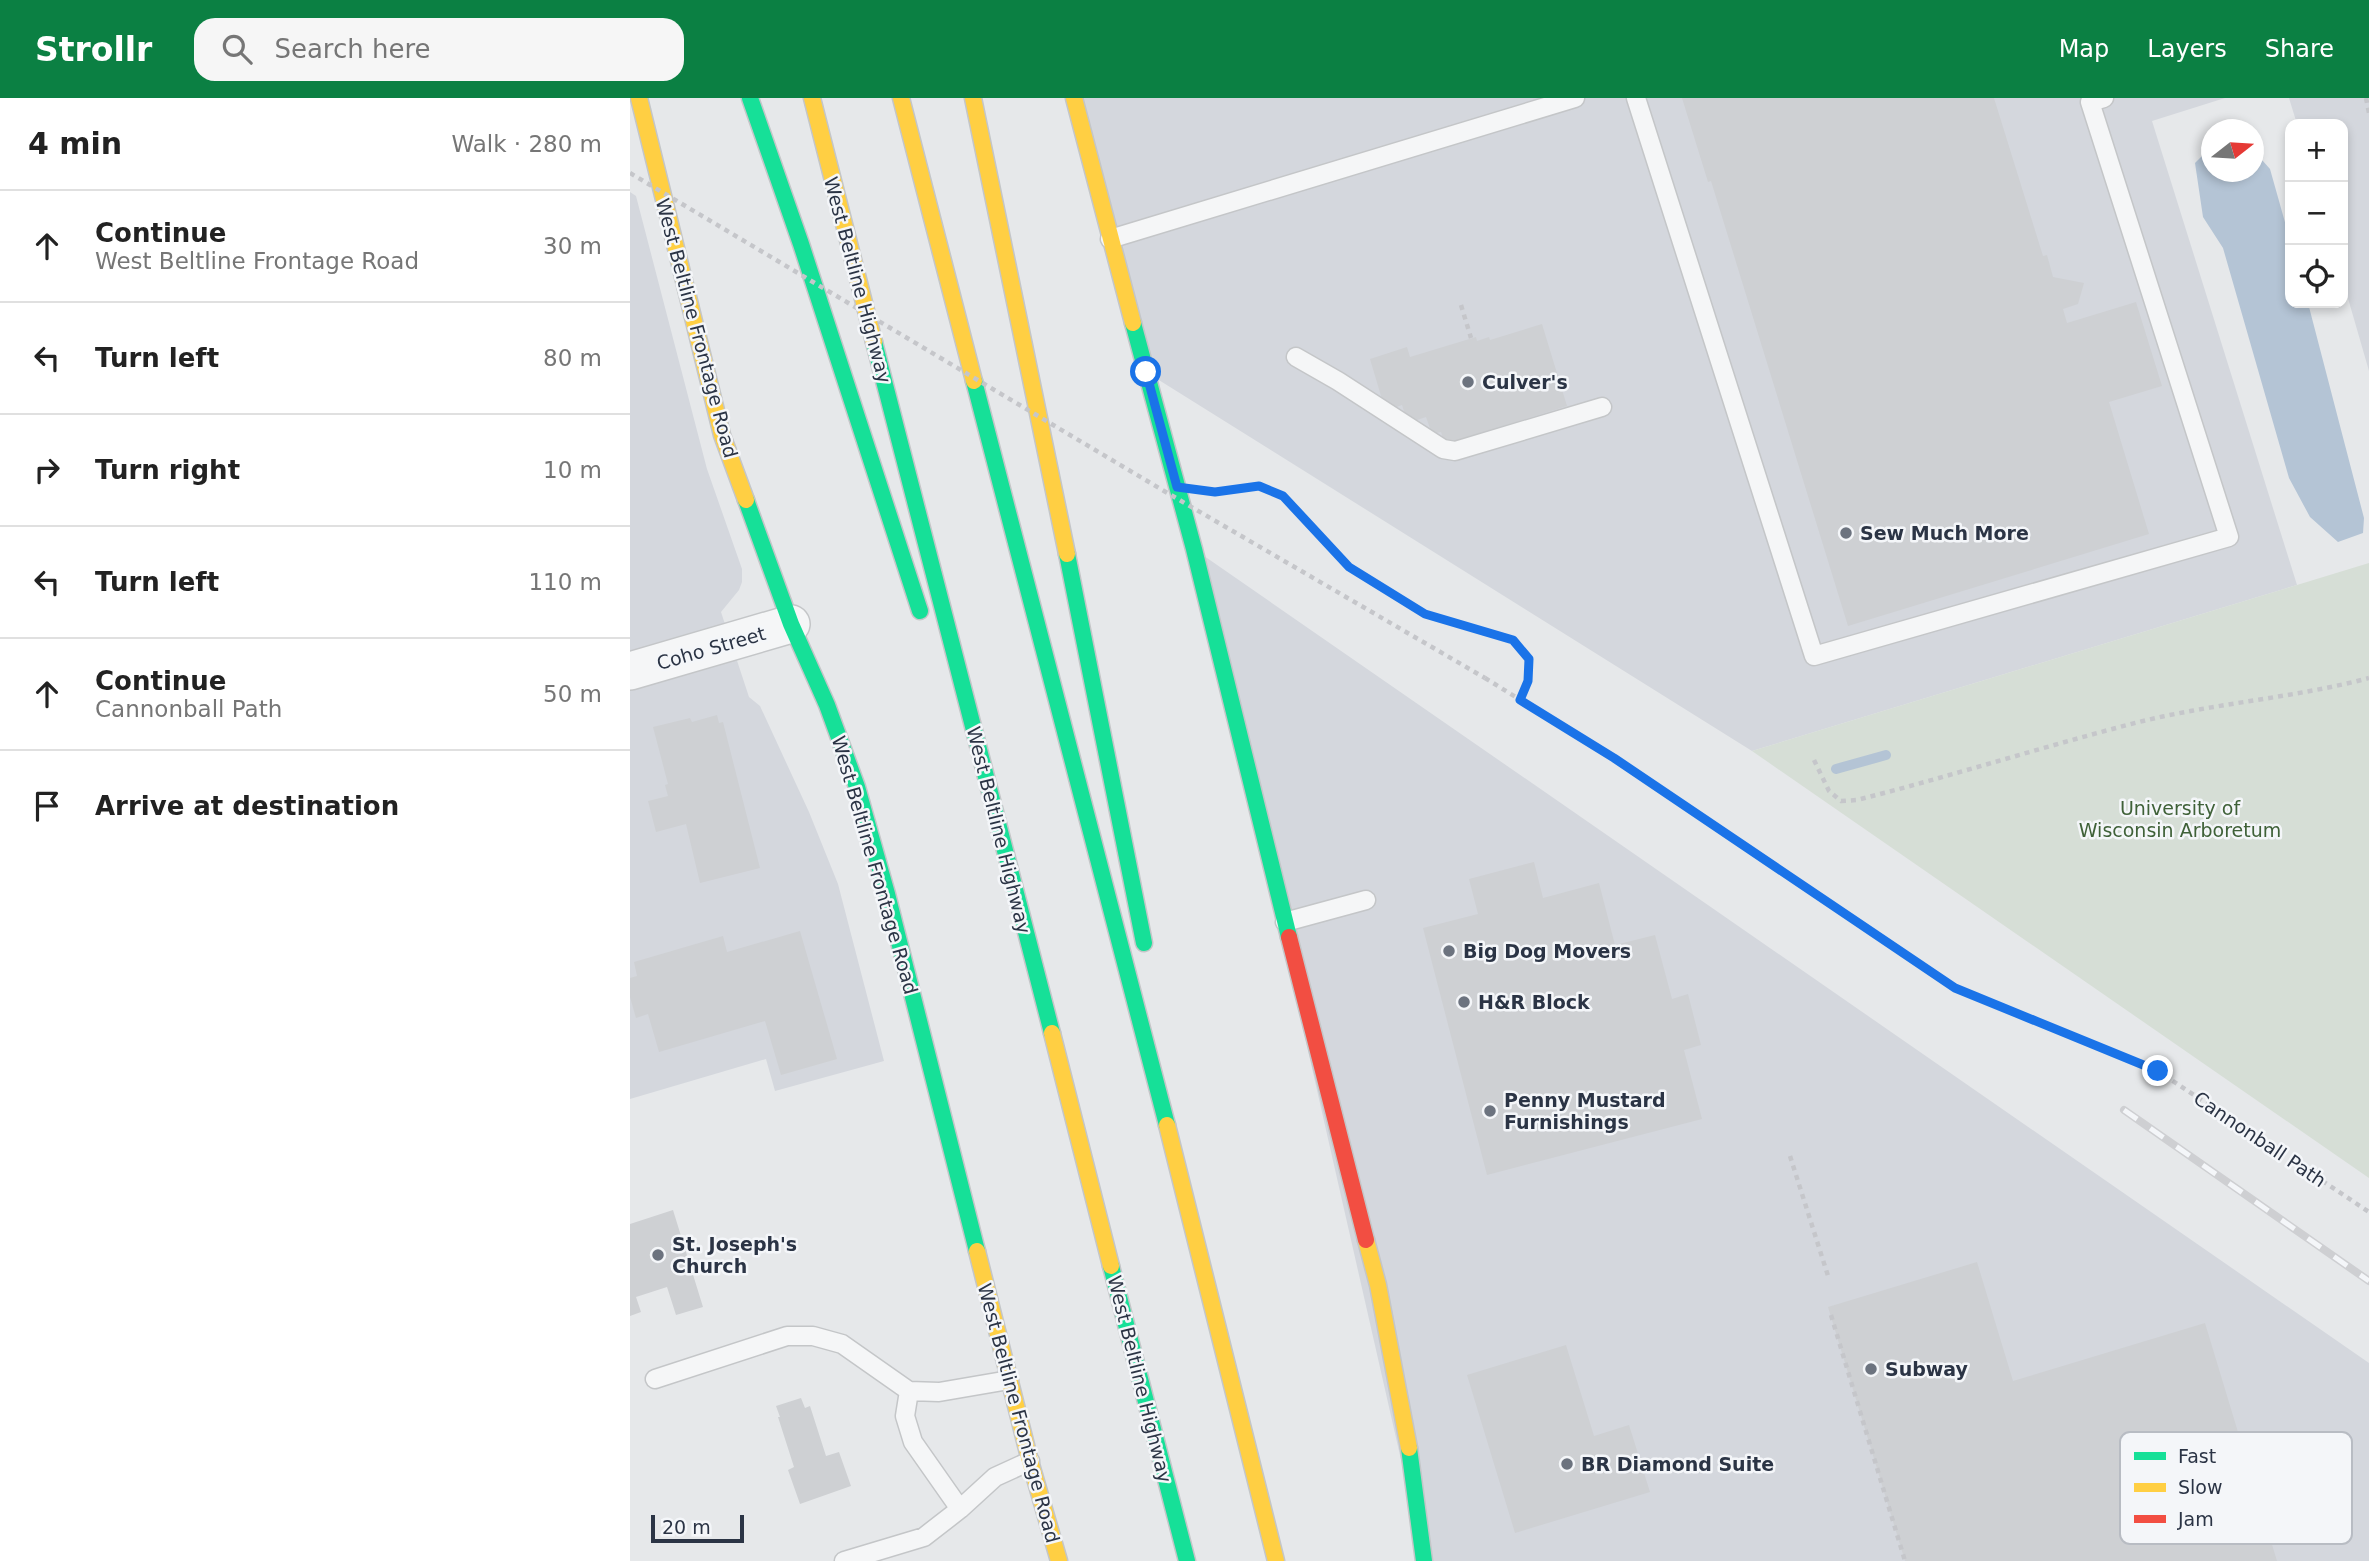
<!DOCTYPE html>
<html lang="en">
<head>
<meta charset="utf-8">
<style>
  body { margin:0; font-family:"DejaVu Sans",sans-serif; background:#f6f6f6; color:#222 }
  .controls { position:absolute; right:21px; top:21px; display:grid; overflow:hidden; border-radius:14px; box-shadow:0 4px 10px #0003 }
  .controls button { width:63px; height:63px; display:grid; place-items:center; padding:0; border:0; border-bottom:2px solid #e0e0e0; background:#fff; color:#222; font:35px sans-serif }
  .compass { position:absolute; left:1571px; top:21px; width:63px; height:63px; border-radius:50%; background:#fff; box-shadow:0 4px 10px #0003; rotate:73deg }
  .scale { position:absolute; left:21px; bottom:18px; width:93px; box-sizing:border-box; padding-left:7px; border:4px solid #2b3445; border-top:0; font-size:19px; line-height:24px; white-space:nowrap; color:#2b3445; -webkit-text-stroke:5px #f4f6f9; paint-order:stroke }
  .stop { position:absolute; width:21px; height:21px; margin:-16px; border:5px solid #1a73e8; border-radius:50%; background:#fff }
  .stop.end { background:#1a73e8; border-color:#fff; box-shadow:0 2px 7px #0008 }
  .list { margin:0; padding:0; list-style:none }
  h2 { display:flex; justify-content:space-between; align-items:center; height:91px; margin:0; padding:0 28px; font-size:30px }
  h2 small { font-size:23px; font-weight:400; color:#767676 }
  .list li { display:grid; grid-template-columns:46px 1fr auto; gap:21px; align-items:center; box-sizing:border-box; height:112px; padding:0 28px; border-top:2px solid #e0e0e0 }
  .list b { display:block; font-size:26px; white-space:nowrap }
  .list p { margin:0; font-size:23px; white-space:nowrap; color:#767676 }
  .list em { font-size:23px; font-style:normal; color:#767676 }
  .icon { flex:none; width:38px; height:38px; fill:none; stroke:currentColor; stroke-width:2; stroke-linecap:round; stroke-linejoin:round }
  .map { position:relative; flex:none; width:1739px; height:1463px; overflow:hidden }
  header { display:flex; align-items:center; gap:42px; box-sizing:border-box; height:98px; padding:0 35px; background:#0b8043; color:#fff }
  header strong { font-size:33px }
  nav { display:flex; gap:38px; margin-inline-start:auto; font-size:24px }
  .search { width:490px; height:63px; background:#f6f6f6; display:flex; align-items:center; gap:18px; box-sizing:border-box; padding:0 24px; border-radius:21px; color:#767676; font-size:26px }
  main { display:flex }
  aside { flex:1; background:#fff }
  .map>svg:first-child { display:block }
</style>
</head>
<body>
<header>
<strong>Strollr</strong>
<div class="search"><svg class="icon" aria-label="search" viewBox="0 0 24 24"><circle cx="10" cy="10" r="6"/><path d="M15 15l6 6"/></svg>Search here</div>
<nav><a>Map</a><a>Layers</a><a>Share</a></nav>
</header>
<main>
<aside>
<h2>4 min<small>Walk · 280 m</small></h2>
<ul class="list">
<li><svg class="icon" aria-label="ahead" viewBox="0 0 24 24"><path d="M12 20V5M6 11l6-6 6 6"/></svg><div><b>Continue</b><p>West Beltline Frontage Road</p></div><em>30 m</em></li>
<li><svg class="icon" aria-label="left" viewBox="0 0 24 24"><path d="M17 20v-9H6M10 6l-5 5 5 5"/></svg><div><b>Turn left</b></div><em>80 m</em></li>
<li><svg class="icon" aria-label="right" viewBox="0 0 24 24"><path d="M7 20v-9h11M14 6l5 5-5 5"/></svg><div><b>Turn right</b></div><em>10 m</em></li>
<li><svg class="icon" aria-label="left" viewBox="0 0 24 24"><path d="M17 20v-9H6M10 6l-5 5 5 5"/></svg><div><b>Turn left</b></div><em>110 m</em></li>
<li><svg class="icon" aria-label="ahead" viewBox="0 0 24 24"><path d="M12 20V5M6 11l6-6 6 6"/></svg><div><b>Continue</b><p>Cannonball Path</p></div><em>50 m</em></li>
<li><svg class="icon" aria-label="arrive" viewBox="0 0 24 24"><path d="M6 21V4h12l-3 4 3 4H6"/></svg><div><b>Arrive at destination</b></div></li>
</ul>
</aside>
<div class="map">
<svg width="1739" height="1463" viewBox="0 0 1739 1463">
  <rect width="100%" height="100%" fill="#e6e8ea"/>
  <!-- built -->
  <path fill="#d4d7dd" d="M444,0h1151l-73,23 145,464 -545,166 -606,-379z
    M1659,0h80v273l-26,-90v-157h-46z
    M0,94l6,4 71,273 35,100v13l-3,8 -18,22 28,85 11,9 49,106 29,72 46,177 -109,30 -9,-32 -136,40z
    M564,451l1175,814v198h-945z"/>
  <!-- green -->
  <path fill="#d6ded6" d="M1739,465v615l-617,-427 545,-166z"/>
  <!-- water -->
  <path fill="#b4c4d5" d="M1581,49l1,25h42v-21l16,18 20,71v63h18l56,215 -1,15 -25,9 -28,-25 -21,-39 -66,-230 -20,-31 -8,-54z"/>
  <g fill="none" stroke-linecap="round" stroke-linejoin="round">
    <!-- stream -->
    <path stroke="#b4c4d5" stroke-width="10" d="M1206,671l50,-14"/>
  </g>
  <!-- building -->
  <path fill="#ced0d3" d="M1052,0h312l49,158 4,-1 6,22 31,6 -6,21 -15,5 4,14 69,-21 26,84 -53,16 40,132 -301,92 -137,-445 -3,1z
    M912,226l25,82 -122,38 -4,-12 -9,2 -6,-17 -18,6 -6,-18 -11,4 -7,-3 -14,-47 37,-12 3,10 66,-20 1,4 12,-4 1,3z
    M87,617l2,8 4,-1 37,146 -60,15 -14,-59 -30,8 -8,-31 20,-5 -3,-11 3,-1 -15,-57 37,-9 2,4z
    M904,764l9,36 56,-15 16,62 40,-10 17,64 16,-5 13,51 -17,5 18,69 -215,56 -64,-247 55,-14 -9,-35z
    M170,833l37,128 -56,16 -16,-54 -106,31 -11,-38 -12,4 -6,-21v-19l7,-2 -3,-14 89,-26 4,16z
    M43,1112l30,97 -27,8 -9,-28 -31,10 5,15 -11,4v-92z
    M1347,1164l36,119 192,-58 72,238h-372l-77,-254z
    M936,1247l28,91 35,-11 21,67 -135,41 -48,-158z
    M171,1300l4,10 5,-2 16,50 13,-4 12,34 -51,18 -12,-34 6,-3 -16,-50h2l-4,-11z"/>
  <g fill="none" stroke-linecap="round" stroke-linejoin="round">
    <defs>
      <path id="lane" d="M1006,0l178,558 415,-119 -139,-435 14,-4
        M480,141l465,-141
        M666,259l42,24 105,68 12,2 147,-44
        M655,824l81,-22
        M25,1281l132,-43h26l29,8 67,47 30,1 70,-12
        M279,1293l-4,25 8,26 47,67
        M214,1463l80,-24 36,-28 35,-32 35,-16"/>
      <path id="street" d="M0,573l161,-47"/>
      <path id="fast" d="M120,0l51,146 119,367
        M503,225l61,226 95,388
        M244,244l178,691
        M344,283l193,744
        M116,402l45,124 36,81 30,82 30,107 90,357
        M437,456l77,389
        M481,1168l76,295
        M779,1350l15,113"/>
      <path id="slow" d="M9,0l83,337 24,65
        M182,0l62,244
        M271,0l73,283
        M343,0l94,456
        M444,0l59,225
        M422,935l59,233
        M537,1027l109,436
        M736,1142l12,45 31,163
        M347,1153l53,210 29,100"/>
      <path id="jam" d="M659,839l77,303"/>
    </defs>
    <!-- lane casing -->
    <use href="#lane" stroke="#c4c6c8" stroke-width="21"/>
    <!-- street casing -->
    <use href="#street" stroke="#c4c6c8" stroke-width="40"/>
    <!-- fast casing -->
    <use href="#fast" stroke="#c4c6c8" stroke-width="19"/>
    <!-- slow casing -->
    <use href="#slow" stroke="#c4c6c8" stroke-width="19"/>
    <!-- jam casing -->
    <use href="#jam" stroke="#c4c6c8" stroke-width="19"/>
    <!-- path -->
    <path stroke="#c5c6ca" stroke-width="4.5" stroke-dasharray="5 5" stroke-linecap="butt" d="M1736,0l3,15
      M831,207l10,33
      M585,394l44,-6 24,10 66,71 76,47 88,26 16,19 -1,22 -8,19
      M855,580l129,80 341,230 203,83 211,141
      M1184,662l15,31 12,10 16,-1c95,-24 188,-54 282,-78 76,-19 155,-24 230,-44
      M1160,1058l39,123
      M1201,1217l74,246"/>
    <!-- lane -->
    <use href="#lane" stroke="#f5f6f7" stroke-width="18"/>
    <!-- street -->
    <use href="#street" stroke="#f5f6f7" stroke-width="37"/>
    <!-- fast -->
    <use href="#fast" stroke="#16e098" stroke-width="16"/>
    <!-- slow -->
    <use href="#slow" stroke="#ffcf43" stroke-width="16"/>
    <!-- jam -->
    <use href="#jam" stroke="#f24e42" stroke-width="16"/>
    <defs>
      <path id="rail" d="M1494,1012l245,171"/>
    </defs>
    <!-- rail casing -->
    <use href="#rail" stroke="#cecfd2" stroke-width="8"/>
    <!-- rail -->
    <use href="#rail" stroke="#f4f6f9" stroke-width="5" stroke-dasharray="16" stroke-linecap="butt"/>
    <!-- path-bridge -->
    <path stroke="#c5c6ca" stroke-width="4.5" stroke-dasharray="5 5" stroke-linecap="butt" d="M0,75l534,318 321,187"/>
  </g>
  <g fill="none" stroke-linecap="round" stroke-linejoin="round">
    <!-- route -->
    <path stroke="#1a73e8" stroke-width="9" d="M516,274l31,115 38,5 44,-6 24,10 66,71 76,47 88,26 16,19 -1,22 -8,19 94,58 341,230 203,83"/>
  </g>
  <!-- markers -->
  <g fill="#6c737f" stroke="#f4f6f9" stroke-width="2.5">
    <circle cx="838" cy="284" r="7"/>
    <circle cx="1216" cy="435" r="7"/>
    <circle cx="819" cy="853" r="7"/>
    <circle cx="834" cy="904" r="7"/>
    <circle cx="860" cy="1013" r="7"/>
    <circle cx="28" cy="1157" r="7"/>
    <circle cx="1241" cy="1271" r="7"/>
    <circle cx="937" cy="1366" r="7"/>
  </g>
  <g text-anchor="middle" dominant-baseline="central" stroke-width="5" stroke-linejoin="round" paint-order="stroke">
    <!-- street labels -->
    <g font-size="19" fill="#2b3445" stroke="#f4f6f9">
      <text transform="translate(228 182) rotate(75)">West Beltline Highway</text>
      <text transform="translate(67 230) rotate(75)">West Beltline Frontage Road</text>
      <text transform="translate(81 550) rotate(-16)">Coho Street</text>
      <text transform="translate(369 732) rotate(76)">West Beltline Highway</text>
      <text transform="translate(245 767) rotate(74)">West Beltline Frontage Road</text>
      <text transform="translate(1630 1041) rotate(34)">Cannonball Path</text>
      <text transform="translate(510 1281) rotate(76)">West Beltline Highway</text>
      <text transform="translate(389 1315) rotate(75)">West Beltline Frontage Road</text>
    </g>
    <!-- poi labels -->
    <g font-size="19" font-weight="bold" fill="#2b3445" stroke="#f4f6f9" text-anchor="start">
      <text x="852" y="284">Culver's</text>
      <text x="1230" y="435">Sew Much More</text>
      <text x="833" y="853">Big Dog Movers</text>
      <text x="848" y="904">H&amp;R Block</text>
      <text x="874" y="1002">Penny Mustard<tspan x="874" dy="22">Furnishings</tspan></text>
      <text x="42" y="1146">St. Joseph's<tspan x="42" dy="22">Church</tspan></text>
      <text x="1255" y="1271">Subway</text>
      <text x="951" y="1366">BR Diamond Suite</text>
    </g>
    <!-- park labels -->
    <g font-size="19" fill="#3f6138" stroke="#f4f6f9">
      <text x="1550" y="710">University of<tspan x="1550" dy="22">Wisconsin Arboretum</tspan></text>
    </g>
  </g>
  <!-- legend -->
  <rect x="1490" y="1334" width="232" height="112" rx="10" fill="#f4f6f9" stroke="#b8bcc3" stroke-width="2"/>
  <rect x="1504" y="1354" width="32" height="8" fill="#16e098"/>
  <rect x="1504" y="1385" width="32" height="9" fill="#ffcf43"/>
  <rect x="1504" y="1417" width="32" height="8" fill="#f24e42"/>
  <g font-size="19" fill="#2b3445">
    <text x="1548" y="1365">Fast</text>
    <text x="1548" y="1396">Slow</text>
    <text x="1548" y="1428">Jam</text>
  </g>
</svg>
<div class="controls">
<button>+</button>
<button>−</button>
<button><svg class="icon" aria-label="locate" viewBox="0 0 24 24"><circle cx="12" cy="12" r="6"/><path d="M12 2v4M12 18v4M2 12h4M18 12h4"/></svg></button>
</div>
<svg class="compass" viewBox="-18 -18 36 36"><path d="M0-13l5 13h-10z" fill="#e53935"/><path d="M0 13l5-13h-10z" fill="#767676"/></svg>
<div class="scale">20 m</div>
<div class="stop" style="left:516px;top:274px"></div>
<div class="stop end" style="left:1528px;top:973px"></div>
</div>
</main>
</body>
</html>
